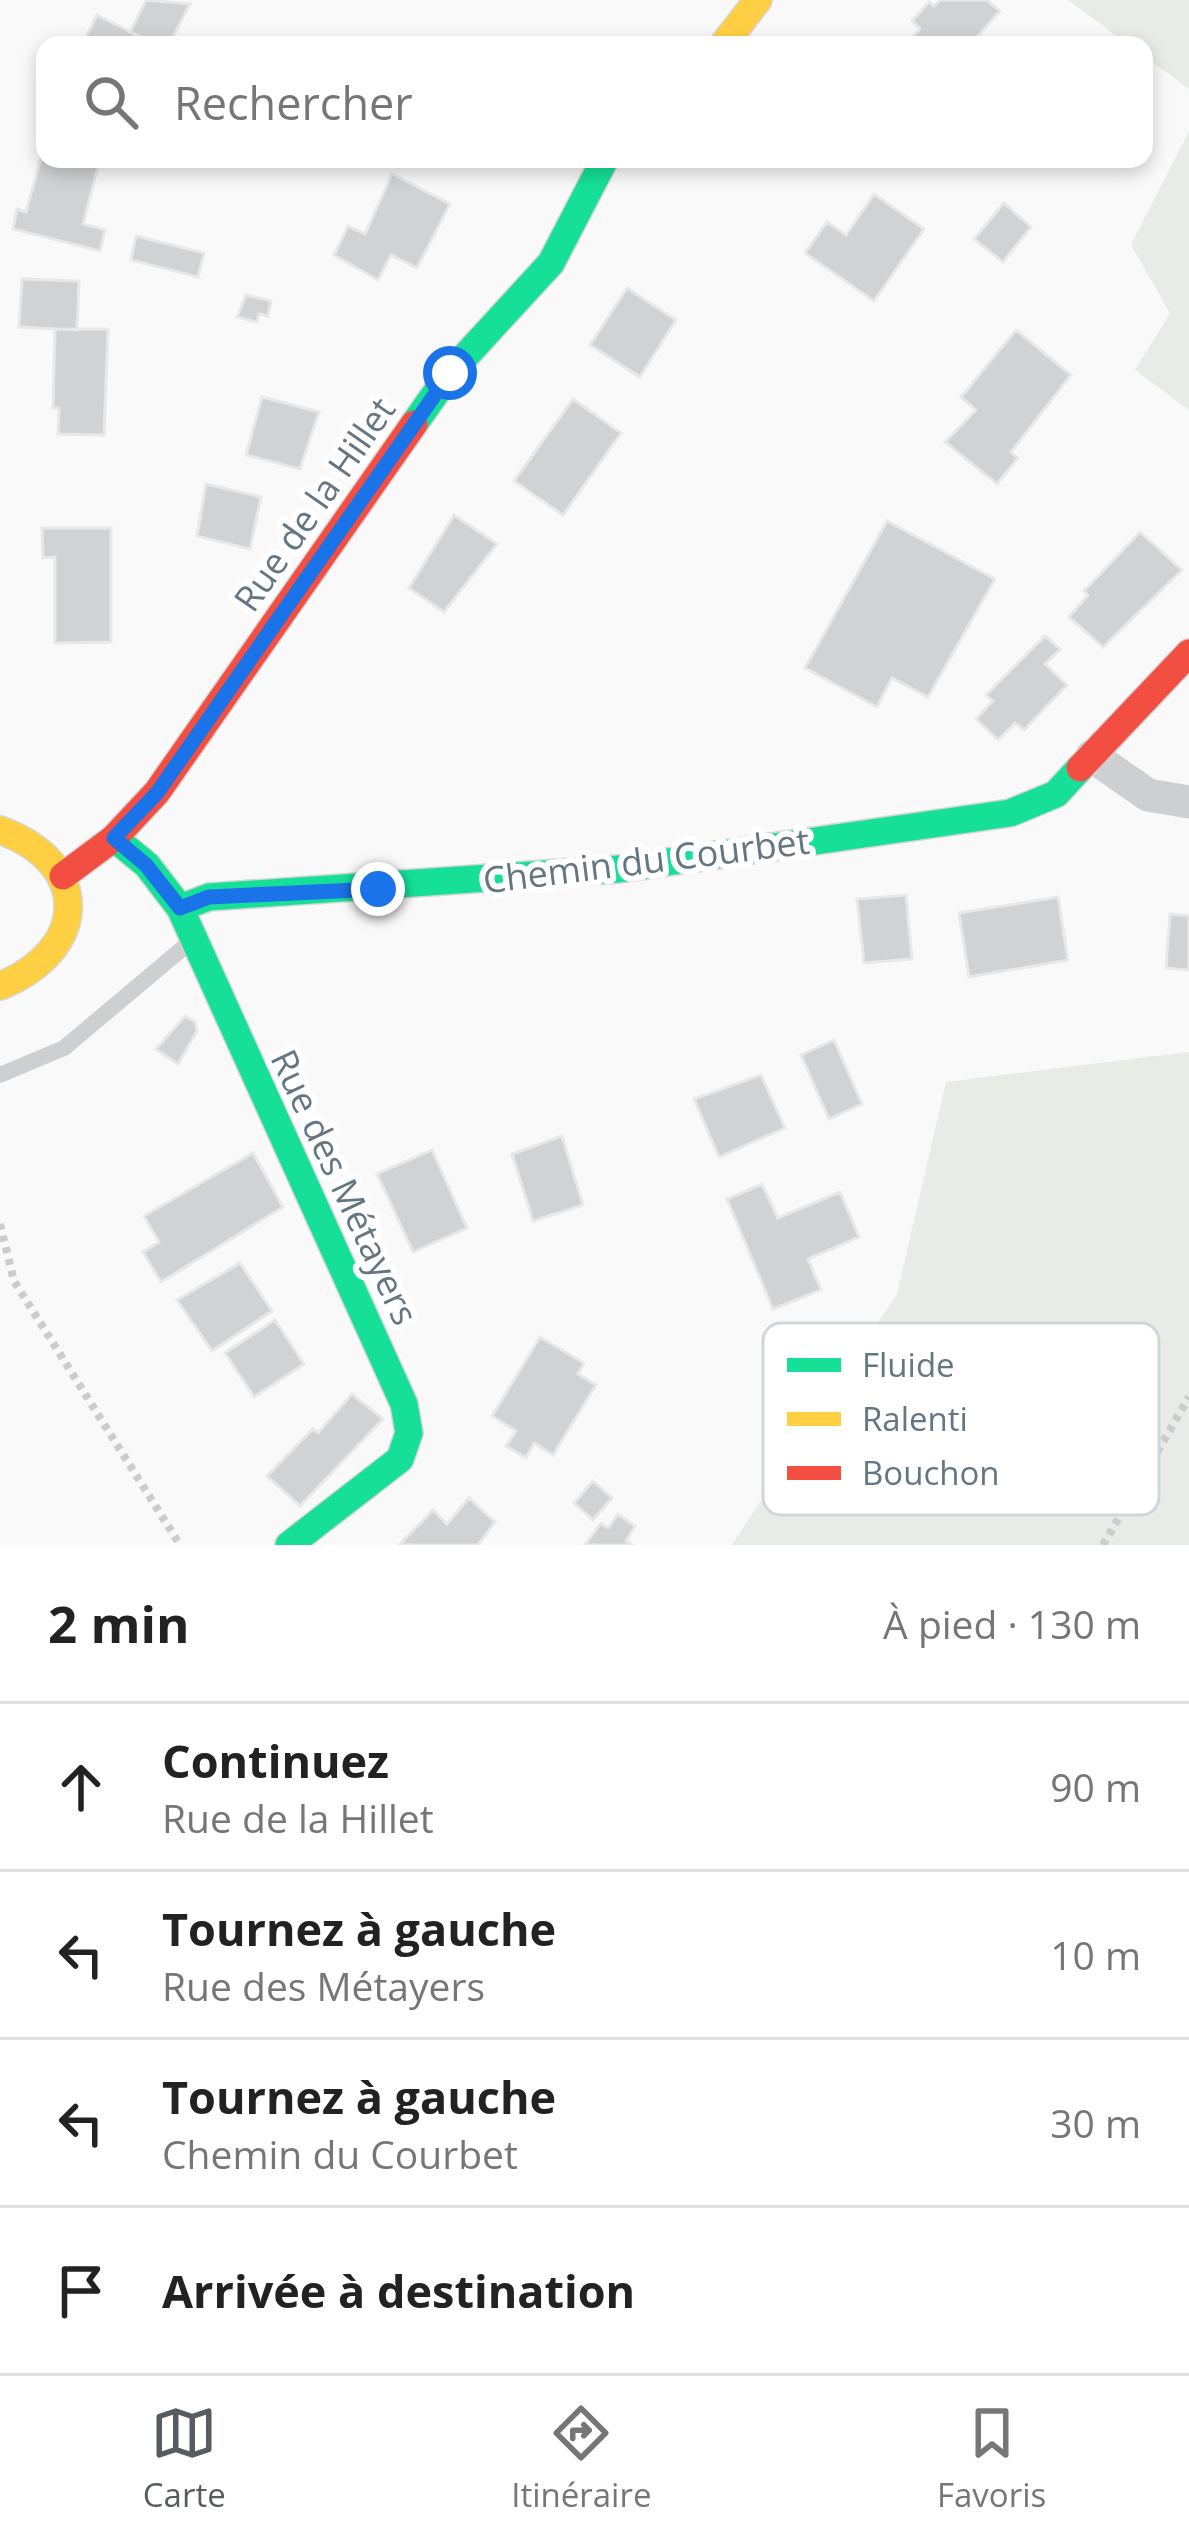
<!DOCTYPE html>
<html lang="fr">
<head>
<meta charset="utf-8">
<style>
  body { margin:0; font-family:"Open Sans",sans-serif; background:#f6f6f6; color:#222 }
  .stop { position:absolute; width:36px; height:36px; margin:-27px; border:9px solid #1a73e8; border-radius:50%; background:#fff }
  .stop.end { background:#1a73e8; border-color:#fff; box-shadow:0 3px 12px #0008 }
  .list { margin:0; padding:0; list-style:none }
  h2 { display:flex; justify-content:space-between; align-items:center; height:156px; margin:0; padding:0 48px; font-size:51px }
  h2 small { font-size:39px; font-weight:400; color:#767676 }
  .list li { display:grid; grid-template-columns:78px 1fr auto; gap:36px; align-items:center; box-sizing:border-box; height:168px; padding:0 48px; border-top:3px solid #e0e0e0 }
  .list b { display:block; font-size:45px; white-space:nowrap }
  .list p { margin:0; font-size:39px; white-space:nowrap; color:#767676 }
  .list em { font-size:39px; font-style:normal; color:#767676 }
  .icon { flex:none; width:66px; height:66px; fill:none; stroke:currentColor; stroke-width:2; stroke-linecap:round; stroke-linejoin:round }
  .map { position:relative; flex:none; width:1189px; height:1545px; overflow:hidden }
  .search { position:absolute; background:#fff; box-shadow:0 6px 18px #0003; left:36px; right:36px; top:36px; height:132px; display:flex; align-items:center; gap:30px; box-sizing:border-box; padding:0 42px; border-radius:24px; color:#767676; font-size:45px }
  .sheet { height:828px; background:#fff }
  nav { display:flex; justify-content:space-around; align-items:center; box-sizing:border-box; height:168px; border-top:3px solid #e0e0e0; background:#fff; font-size:33px; color:#767676 }
  nav a { display:grid; justify-items:center; gap:6px }
  nav .on { color:#585c60 }
  .map>svg:first-child { display:block }
</style>
</head>
<body>
<div class="map">
<svg width="1189" height="1545" viewBox="0 0 1189 1545">
  <rect width="100%" height="100%" fill="#f9f9f9"/>
  <!-- green -->
  <path fill="#e8ebe6" d="M1068,0h121v89l-45,-33v-11h-15z
    M1189,131v279l-54,-40 35,-57 -39,-68z
    M1189,1052v493h-457l165,-251 49,-212z"/>
  <!-- building -->
  <path fill="#d0d2d3" stroke="#e8e8e8" stroke-width="3" d="M146,0l44,4 -21,41h-14l-25,-13z
    M940,0h47l13,11 -30,34h-65l15,-16 -8,-8 17,-19 5,4z
    M97,15l52,26 -2,4h-65z
    M45,143v16h55l-17,65 22,6 -5,21 -87,-22 4,-20 9,3z
    M392,174l58,30 -33,64 -26,-13 -13,25 -44,-25 14,-29 17,8z
    M874,194l50,35 -50,72 -69,-48 22,-31 19,13z
    M1004,203l27,24 -28,35 -29,-23z
    M136,236l68,17 -6,24 -67,-17z
    M22,279l57,2 -2,49 -58,-3z
    M627,288l49,32 -36,57 -50,-32z
    M246,295l25,6 -3,15 -9,-2 -2,8 -20,-5z
    M55,329h53l-4,106 -46,-1 1,-26h-6z
    M1016,330l55,45 -60,77 7,6 -21,26 -52,-42 31,-32 -15,-13z
    M262,397l57,15 -19,57 -54,-14z
    M573,399l48,34 -58,82 -49,-34z
    M206,484l55,13 -11,52 -53,-13z
    M454,515l43,29 -53,68 -35,-24z
    M887,521l108,58 -67,118 -36,-19 -15,29 -72,-39z
    M42,528h69v114l-56,1v-86l-12,1z
    M1140,532l42,38 -79,77 -34,-30 19,-22 -4,-4z
    M1045,636l15,13 -15,15 22,21 -43,45 -9,-7 -17,17 -22,-21 17,-18 -7,-6z
    M906,895l6,64 -48,4 -7,-64z
    M1058,897l10,63 -99,17 -10,-64z
    M1170,914l19,2v54l-23,-2z
    M185,1016l10,6 2,9 -19,33 -22,-15z
    M834,1040l28,64 -33,15 -28,-64z
    M761,1075l24,53 -66,29 -25,-58z
    M562,1136l21,69 -50,16 -21,-67z
    M432,1150l35,78 -54,24 -36,-78z
    M253,1153l30,54 -122,75 -18,-30 16,-10 -15,-26z
    M762,1184l16,34 62,-26 19,45 -51,22 13,31 -48,19 -46,-110z
    M240,1263l32,48 -60,40 -35,-51z
    M275,1320l29,44 -50,33 -29,-44z
    M540,1337l44,26 -6,11 18,11 -43,70 -19,-12 -8,15 -20,-12 10,-15 -24,-15z
    M352,1394l31,25 -83,87 -33,-30 46,-47 5,4z
    M593,1481l19,17 -19,22 -19,-17z
    M469,1498l26,24 -17,23h-79l34,-35 14,14z
    M618,1514l17,12 -9,15 6,4h-47l16,-22 7,5z"/>
  <g fill="none" stroke-linecap="round" stroke-linejoin="round">
    <defs>
      <path id="fast" d="M414,424l36,-51 101,-110 54,-104
        M114,838l33,27 33,43 224,496 5,29 -9,26 -111,86
        M180,908l29,-11 410,-28 391,-56 46,-19 24,-26"/>
      <path id="slow" d="M723,45l35,-45
        M0,830c93,34 89,120 0,156"/>
      <path id="jam" d="M1080,768l109,-115
        M63,876l51,-38 43,-46 257,-368"/>
    </defs>
    <!-- fast casing -->
    <use href="#fast" stroke="#d5d6d7" stroke-width="30"/>
    <!-- slow casing -->
    <use href="#slow" stroke="#d5d6d7" stroke-width="30"/>
    <!-- jam casing -->
    <use href="#jam" stroke="#d5d6d7" stroke-width="30"/>
    <!-- path -->
    <path stroke="#cbcccd" stroke-width="8" stroke-dasharray="6 6" stroke-linecap="butt" d="M0,1224l14,57 166,264
      M1103,1545l86,-148"/>
    <!-- lane -->
    <path stroke="#cecfd0" stroke-width="16" d="M0,1075l64,-27 125,-105"/>
    <!-- street -->
    <path stroke="#cecfd0" stroke-width="33" d="M1092,756l56,39 41,7"/>
    <!-- fast -->
    <use href="#fast" stroke="#16e098" stroke-width="27"/>
    <!-- slow -->
    <use href="#slow" stroke="#ffcf43" stroke-width="27"/>
    <!-- jam -->
    <use href="#jam" stroke="#f24e42" stroke-width="27"/>
  </g>
  <g fill="none" stroke-linecap="round" stroke-linejoin="round">
    <!-- route -->
    <path stroke="#1a73e8" stroke-width="15" d="M378,889l-169,8 -29,11 -34,-43 -32,-27 43,-45 293,-420"/>
  </g>
  <g text-anchor="middle" dominant-baseline="central" stroke-width="12" stroke-linejoin="round" paint-order="stroke">
    <!-- street labels -->
    <g font-size="36" fill="#657683" stroke="#fff">
      <text transform="translate(314 504) rotate(-55)">Rue de la Hillet</text>
      <text transform="translate(646 860) rotate(-7)">Chemin du Courbet</text>
      <text transform="translate(345 1187) rotate(65)">Rue des Métayers</text>
    </g>
  </g>
  <!-- legend -->
  <rect x="763" y="1323" width="396" height="192" rx="18" fill="#fff" stroke="#d1d6da" stroke-width="3"/>
  <rect x="787" y="1358" width="54" height="14" fill="#16e098"/>
  <rect x="787" y="1412" width="54" height="14" fill="#ffcf43"/>
  <rect x="787" y="1466" width="54" height="14" fill="#f24e42"/>
  <g font-size="33" fill="#657683">
    <text x="862" y="1377">Fluide</text>
    <text x="862" y="1431">Ralenti</text>
    <text x="862" y="1485">Bouchon</text>
  </g>
</svg>
<div class="stop" style="left:450px;top:373px"></div>
<div class="stop end" style="left:378px;top:889px"></div>
<div class="search"><svg class="icon" aria-label="search" viewBox="0 0 24 24"><circle cx="10" cy="10" r="6"/><path d="M15 15l6 6"/></svg>Rechercher</div>
</div>
<section class="sheet">
<h2>2 min<small>À pied · 130 m</small></h2>
<ul class="list">
<li><svg class="icon" aria-label="ahead" viewBox="0 0 24 24"><path d="M12 20V5M6 11l6-6 6 6"/></svg><div><b>Continuez</b><p>Rue de la Hillet</p></div><em>90 m</em></li>
<li><svg class="icon" aria-label="left" viewBox="0 0 24 24"><path d="M17 20v-9H6M10 6l-5 5 5 5"/></svg><div><b>Tournez à gauche</b><p>Rue des Métayers</p></div><em>10 m</em></li>
<li><svg class="icon" aria-label="left" viewBox="0 0 24 24"><path d="M17 20v-9H6M10 6l-5 5 5 5"/></svg><div><b>Tournez à gauche</b><p>Chemin du Courbet</p></div><em>30 m</em></li>
<li><svg class="icon" aria-label="arrive" viewBox="0 0 24 24"><path d="M6 21V4h12l-3 4 3 4H6"/></svg><div><b>Arrivée à destination</b></div></li>
</ul>
</section>
<nav>
<a class="on"><svg class="icon" aria-label="map" viewBox="0 0 24 24"><path d="M3 6l6-2 6 2 6-2v14l-6 2-6-2-6 2zM9 4v14M15 6v14"/></svg>Carte</a>
<a><svg class="icon" aria-label="directions" viewBox="0 0 24 24"><path d="M12 3l9 9-9 9-9-9zM9 14v-3h6M13 9l2 2-2 2"/></svg>Itinéraire</a>
<a><svg class="icon" aria-label="saved" viewBox="0 0 24 24"><path d="M7 4h10v16l-5-4-5 4z"/></svg>Favoris</a>
</nav>
</body>
</html>
